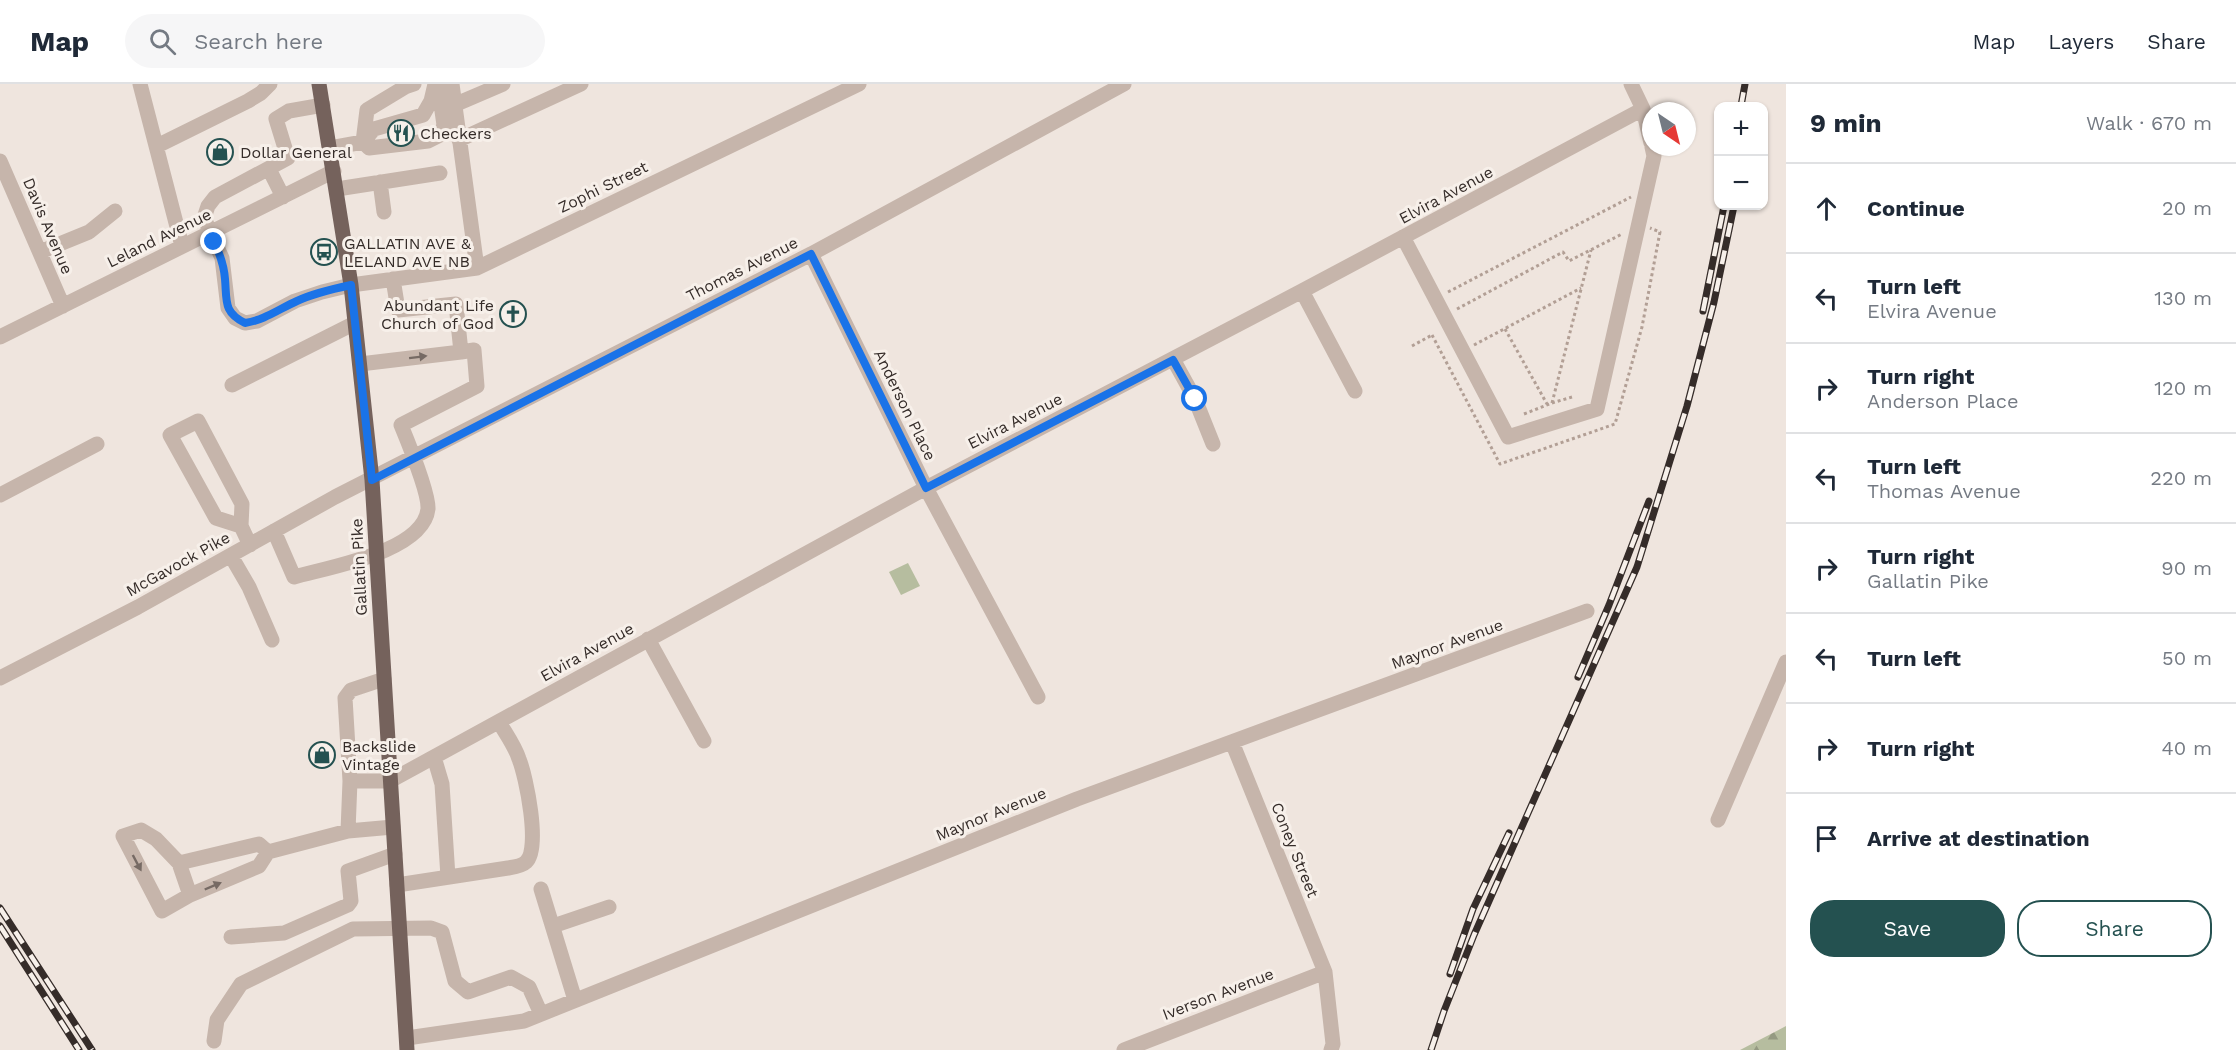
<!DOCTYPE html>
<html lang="en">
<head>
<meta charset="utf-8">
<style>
  body { margin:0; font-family:"Work Sans",sans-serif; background:#f6f6f7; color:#1f2937 }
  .controls { position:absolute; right:18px; top:18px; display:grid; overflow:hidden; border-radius:12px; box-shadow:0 2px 4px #0004 }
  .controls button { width:54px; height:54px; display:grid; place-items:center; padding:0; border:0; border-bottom:2px solid #e0e1e3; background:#fff; color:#1f2937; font:30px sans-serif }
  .compass { position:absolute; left:1642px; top:18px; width:54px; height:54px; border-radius:50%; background:#fff; box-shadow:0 2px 4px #0004; rotate:145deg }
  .stop { position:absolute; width:18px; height:18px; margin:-14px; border:4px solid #1a73e8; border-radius:50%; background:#fff }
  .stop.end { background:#1a73e8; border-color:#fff; box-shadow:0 2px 6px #0008 }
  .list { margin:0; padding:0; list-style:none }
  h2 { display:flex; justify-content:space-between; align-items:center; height:78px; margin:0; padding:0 24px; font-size:26px }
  h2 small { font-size:20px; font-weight:400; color:#747a83 }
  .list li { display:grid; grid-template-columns:39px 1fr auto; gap:18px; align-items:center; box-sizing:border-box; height:90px; padding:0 24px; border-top:2px solid #e0e1e3 }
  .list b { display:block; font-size:22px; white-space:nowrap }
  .list p { margin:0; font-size:20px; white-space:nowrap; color:#747a83 }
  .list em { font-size:20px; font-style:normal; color:#747a83 }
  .actions { display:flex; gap:12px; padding:18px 24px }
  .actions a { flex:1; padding:14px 0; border:2px solid #245150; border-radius:24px; text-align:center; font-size:21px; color:#245150 }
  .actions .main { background:#245150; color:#fff }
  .icon { flex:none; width:33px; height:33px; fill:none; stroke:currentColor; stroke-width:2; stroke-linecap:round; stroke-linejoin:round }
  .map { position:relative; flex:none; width:1786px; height:966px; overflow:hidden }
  header { display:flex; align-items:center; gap:36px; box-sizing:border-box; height:84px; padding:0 30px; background:#fff; border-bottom:2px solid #e0e1e3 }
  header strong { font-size:28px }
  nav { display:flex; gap:33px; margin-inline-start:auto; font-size:21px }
  .search { width:420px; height:54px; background:#f6f6f7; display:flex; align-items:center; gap:15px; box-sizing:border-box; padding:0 21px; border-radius:33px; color:#747a83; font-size:22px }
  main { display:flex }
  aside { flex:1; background:#fff }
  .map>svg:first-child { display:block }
</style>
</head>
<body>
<header>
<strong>Map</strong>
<div class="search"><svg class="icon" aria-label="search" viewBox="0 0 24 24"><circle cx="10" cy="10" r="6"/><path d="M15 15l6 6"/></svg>Search here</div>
<nav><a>Map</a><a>Layers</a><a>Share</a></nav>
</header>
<main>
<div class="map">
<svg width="1786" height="966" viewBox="0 0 1786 966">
  <defs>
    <pattern id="forest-firs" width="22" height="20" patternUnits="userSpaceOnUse" patternTransform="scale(1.5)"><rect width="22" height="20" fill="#b6bd9f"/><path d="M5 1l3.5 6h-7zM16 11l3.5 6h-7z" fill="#959a82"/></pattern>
  </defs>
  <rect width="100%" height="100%" fill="#efe5de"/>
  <!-- green -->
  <path fill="#b6bd9f" d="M908,479l12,23 -19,9 -12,-23z"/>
  <!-- forest -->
  <path fill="url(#forest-firs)" d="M1786,942v24h-46z"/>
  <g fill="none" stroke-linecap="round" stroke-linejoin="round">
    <!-- path -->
    <path stroke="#b29f95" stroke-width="3" stroke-dasharray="3 3" stroke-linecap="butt" d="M1448,208l183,-95
      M1457,225l106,-57 6,9 53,-27
      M1505,245l42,75
      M1432,251l68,129 115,-40 27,-97 18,-95 -10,-4
      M1474,261l107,-57
      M1412,262l20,-11
      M1552,319l39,-153
      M1524,330l28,-11 20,-6"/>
    <!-- minor -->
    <path stroke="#c6b5ab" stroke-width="15" d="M140,0l42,162
      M435,0l-4,17 -8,14 -49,14 -11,13 6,6 59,-7 12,-6 4,-10 -6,-41
      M452,0l25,184
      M323,21l-34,6 -13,8 12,39 -73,39 -7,9 -4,12 18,40 6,50 7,10 10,5 12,-2 38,-20 27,-9 29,-7 126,-17 382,-184
      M454,21l49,-21
      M1643,25l8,34
      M459,56l122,-56
      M157,62l91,-45 13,-8 9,-9
      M330,64l33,-6 4,-32 38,-23 9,-3
      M0,77l63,145
      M269,85l14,28
      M380,98l4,30
      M337,105l103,-16
      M1403,153l105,200 89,-28 57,-253 -2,-9
      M40,168l49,-20 26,-21
      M811,170l115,234 112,209
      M1302,207l53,100
      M0,253l334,-166
      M1173,275l22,40 18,45
      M360,280l101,-12 -5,-48 -58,6 -5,-31
      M232,301l123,-62
      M0,411l97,-51
      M241,442l-25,-8 -46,-83 28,-14 44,83 -1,22 9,19
      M274,447l20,46c35,-10 129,-25 134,-68 1,-16 -20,-67 -27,-84l76,-39 -3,-36 -13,2
      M231,472l18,31 23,53
      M648,555l56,102
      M0,594l138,-71 197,-110 476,-243 313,-170
      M1232,658l93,230 8,72 -2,6
      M434,673l8,27 6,93
      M350,697h40l536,-293 376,-197 341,-182 -12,-25
      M1718,736l68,-158
      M348,747l2,-50 -5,-83 6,-8 33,-11
      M179,779l80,-19 9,8
      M397,801l111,-17c6,-1 14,-2 18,-6 15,-13 0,-86 -7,-103 -4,-13 -13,-25 -20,-37
      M541,805l34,111
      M190,811l-28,16 -39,-75 18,-6 15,9 23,24 11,32 69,-29 9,-14 80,-21 45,-4
      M553,842l56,-19
      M231,853l53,-4 64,-28 3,-4 -3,-30 47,-17
      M407,954l117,-17 553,-222 510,-188
      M214,957l3,-21 24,-36 112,-55 78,-1 11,4 13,49 13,11 43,-15 18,10 12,27
      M1124,966l201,-78"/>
    <!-- major -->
    <path stroke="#75625c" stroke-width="15" d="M319,0l32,201 21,195 35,570"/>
    <defs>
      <path id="rail" d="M1741,22l4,-22
        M1703,227l21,-105
        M1578,593l31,-72 40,-104
        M0,824l92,142
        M0,842l79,124
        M1450,890l23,-65 36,-76
        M1431,966l13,-39 30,-76 163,-368 50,-161 27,-104 20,-96"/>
    </defs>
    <!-- rail casing -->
    <use href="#rail" stroke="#352c29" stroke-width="7"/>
    <!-- rail -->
    <use href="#rail" stroke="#f7f0ea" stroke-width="4.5" stroke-dasharray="14" stroke-linecap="butt"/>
  </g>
  <!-- one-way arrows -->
  <defs><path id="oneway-solid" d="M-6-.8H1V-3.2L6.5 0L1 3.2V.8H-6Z" transform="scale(1.5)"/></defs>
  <g fill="#766a64">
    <use href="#oneway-solid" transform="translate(418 273) rotate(-7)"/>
    <use href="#oneway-solid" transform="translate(137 779) rotate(62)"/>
    <use href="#oneway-solid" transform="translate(213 802) rotate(-23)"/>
  </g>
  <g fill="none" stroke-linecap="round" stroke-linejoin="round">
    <!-- route -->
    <path stroke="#1a73e8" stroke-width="8" d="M214,158c6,12 10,24 11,37 2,22 -2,33 20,44 20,-3 34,-14 52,-22 17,-8 35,-12 54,-16l21,195 439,-226 115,234 247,-128 22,39"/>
  </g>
  <!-- icons -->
  <defs>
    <symbol id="restaurant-ring" viewBox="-11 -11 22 22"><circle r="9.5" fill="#f7f0ea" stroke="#245150" stroke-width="1.5"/><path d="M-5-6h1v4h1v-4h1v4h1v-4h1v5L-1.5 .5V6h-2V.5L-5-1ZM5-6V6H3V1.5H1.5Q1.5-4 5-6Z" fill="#245150"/></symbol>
    <symbol id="shop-ring" viewBox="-11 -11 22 22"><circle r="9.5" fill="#f7f0ea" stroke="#245150" stroke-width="1.5"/><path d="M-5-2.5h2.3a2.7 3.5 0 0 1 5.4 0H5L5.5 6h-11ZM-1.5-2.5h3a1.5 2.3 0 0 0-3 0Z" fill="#245150"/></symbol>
    <symbol id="bus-ring" viewBox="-11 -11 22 22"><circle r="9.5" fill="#f7f0ea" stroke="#245150" stroke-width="1.5"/><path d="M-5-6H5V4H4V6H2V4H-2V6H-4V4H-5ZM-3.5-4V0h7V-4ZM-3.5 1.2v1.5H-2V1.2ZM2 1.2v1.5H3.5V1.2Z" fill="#245150"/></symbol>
    <symbol id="church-ring" viewBox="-11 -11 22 22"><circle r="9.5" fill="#f7f0ea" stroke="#245150" stroke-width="1.5"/><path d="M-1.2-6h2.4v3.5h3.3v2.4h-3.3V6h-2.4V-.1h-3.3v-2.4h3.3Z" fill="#245150"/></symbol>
  </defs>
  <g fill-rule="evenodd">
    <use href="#restaurant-ring" x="386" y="34" width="30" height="30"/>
    <use href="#shop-ring" x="205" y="53" width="30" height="30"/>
    <use href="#bus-ring" x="309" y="153" width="30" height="30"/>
    <use href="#church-ring" x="498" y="215" width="30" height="30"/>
    <use href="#shop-ring" x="307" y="656" width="30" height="30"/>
  </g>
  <g text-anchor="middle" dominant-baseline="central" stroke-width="6" stroke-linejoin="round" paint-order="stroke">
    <!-- poi labels -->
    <g font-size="16" fill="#352c29" stroke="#f7f0ea" text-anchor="start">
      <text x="420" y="49">Checkers</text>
      <text x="240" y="68">Dollar General</text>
      <text x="344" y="159">GALLATIN AVE &amp;<tspan x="344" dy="18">LELAND AVE NB</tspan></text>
      <text x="494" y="221" text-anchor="end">Abundant Life<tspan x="494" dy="18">Church of God</tspan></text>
      <text x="342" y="662">Backslide<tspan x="342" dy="18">Vintage</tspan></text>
    </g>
    <!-- street labels -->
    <g font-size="16" fill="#352c29" stroke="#f7f0ea">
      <text transform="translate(603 103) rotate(-26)">Zophi Street</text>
      <text transform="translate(1446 111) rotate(-28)">Elvira Avenue</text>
      <text transform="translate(48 142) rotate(67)">Davis Avenue</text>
      <text transform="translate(159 154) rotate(-26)">Leland Avenue</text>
      <text transform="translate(742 185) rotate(-27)">Thomas Avenue</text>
      <text transform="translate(905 321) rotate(64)">Anderson Place</text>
      <text transform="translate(1015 337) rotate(-27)">Elvira Avenue</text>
      <text transform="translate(178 480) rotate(-29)">McGavock Pike</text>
      <text transform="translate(359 483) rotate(-93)">Gallatin Pike</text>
      <text transform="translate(1447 560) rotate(-20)">Maynor Avenue</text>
      <text transform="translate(587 568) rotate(-29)">Elvira Avenue</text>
      <text transform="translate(991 730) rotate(-22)">Maynor Avenue</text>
      <text transform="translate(1295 766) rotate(68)">Coney Street</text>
      <text transform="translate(1218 910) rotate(-21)">Iverson Avenue</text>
    </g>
  </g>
</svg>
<div class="controls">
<button>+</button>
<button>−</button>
</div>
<svg class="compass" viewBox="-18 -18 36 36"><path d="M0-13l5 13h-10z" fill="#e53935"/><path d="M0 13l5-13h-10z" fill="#747a83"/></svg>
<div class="stop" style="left:1195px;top:315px"></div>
<div class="stop end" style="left:214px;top:158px"></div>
</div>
<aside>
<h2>9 min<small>Walk · 670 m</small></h2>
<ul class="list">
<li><svg class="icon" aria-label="ahead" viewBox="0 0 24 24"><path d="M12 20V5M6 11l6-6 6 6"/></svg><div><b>Continue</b></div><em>20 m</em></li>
<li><svg class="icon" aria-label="left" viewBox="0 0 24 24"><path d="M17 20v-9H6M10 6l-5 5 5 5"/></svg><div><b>Turn left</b><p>Elvira Avenue</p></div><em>130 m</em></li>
<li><svg class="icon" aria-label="right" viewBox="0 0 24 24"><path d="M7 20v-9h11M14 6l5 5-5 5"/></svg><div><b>Turn right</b><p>Anderson Place</p></div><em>120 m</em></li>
<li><svg class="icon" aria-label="left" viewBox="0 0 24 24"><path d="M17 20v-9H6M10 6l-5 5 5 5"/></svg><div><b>Turn left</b><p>Thomas Avenue</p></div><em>220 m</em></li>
<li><svg class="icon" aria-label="right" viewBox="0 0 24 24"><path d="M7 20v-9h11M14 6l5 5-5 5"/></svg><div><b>Turn right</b><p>Gallatin Pike</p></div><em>90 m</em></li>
<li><svg class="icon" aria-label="left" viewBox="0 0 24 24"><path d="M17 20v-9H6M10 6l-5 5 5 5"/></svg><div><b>Turn left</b></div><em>50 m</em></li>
<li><svg class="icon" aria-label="right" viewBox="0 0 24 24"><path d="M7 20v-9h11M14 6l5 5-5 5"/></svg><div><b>Turn right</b></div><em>40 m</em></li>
<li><svg class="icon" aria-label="arrive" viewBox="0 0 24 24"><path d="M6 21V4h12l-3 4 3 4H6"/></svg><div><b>Arrive at destination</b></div></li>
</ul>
<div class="actions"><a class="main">Save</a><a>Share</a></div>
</aside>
</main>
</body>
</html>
